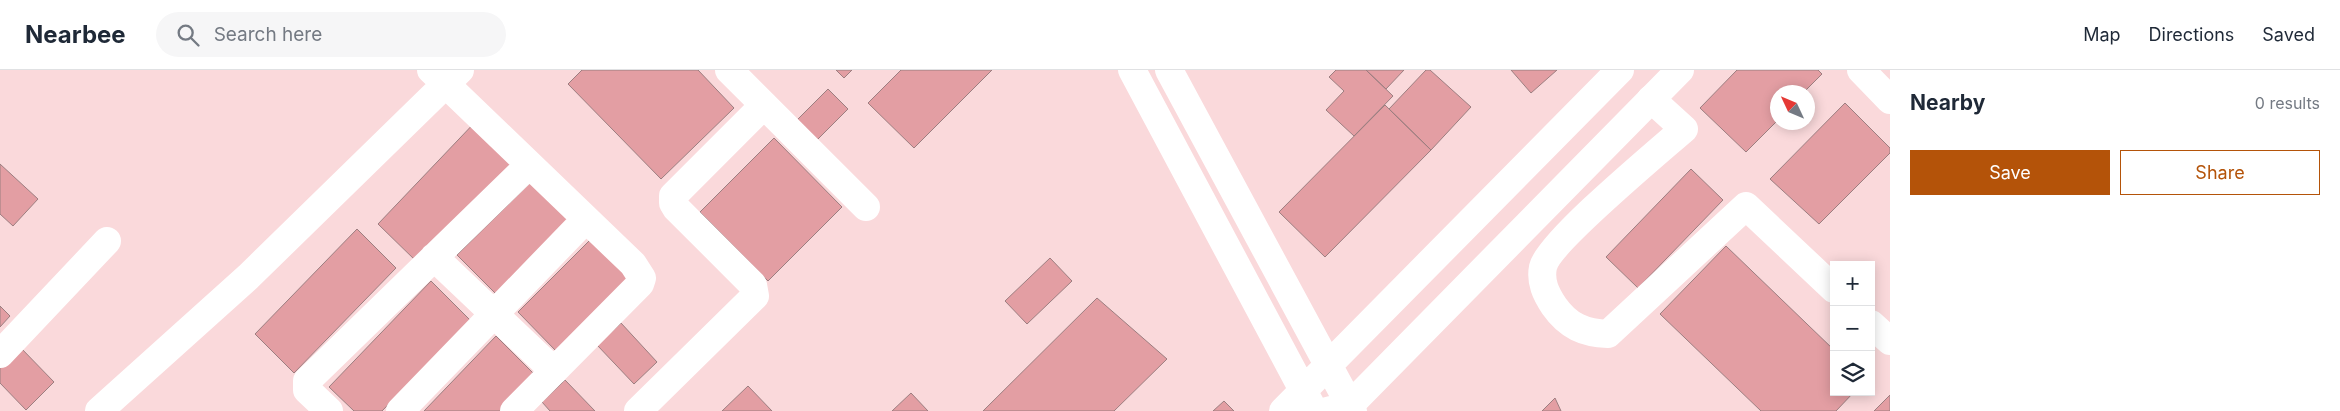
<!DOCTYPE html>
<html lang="en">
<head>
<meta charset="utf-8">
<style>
  body { margin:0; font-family:Inter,sans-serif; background:#f6f6f7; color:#1f2937 }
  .controls { position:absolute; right:15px; bottom:15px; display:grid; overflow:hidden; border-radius:0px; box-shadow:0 2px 12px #0003 }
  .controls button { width:45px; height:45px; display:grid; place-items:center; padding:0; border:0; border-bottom:1px solid #e0e1e3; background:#fff; color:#1f2937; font:25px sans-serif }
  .compass { position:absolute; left:1770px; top:15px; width:45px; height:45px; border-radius:50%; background:#fff; box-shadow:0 2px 12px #0003; rotate:314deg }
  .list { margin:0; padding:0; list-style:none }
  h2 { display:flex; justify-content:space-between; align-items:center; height:65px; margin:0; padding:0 20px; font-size:21px }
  h2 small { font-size:16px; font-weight:400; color:#747a83 }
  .actions { display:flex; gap:10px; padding:15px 20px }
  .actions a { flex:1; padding:11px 0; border:1px solid #b45309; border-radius:0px; text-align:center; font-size:18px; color:#b45309 }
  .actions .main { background:#b45309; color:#fff }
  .icon { flex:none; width:28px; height:28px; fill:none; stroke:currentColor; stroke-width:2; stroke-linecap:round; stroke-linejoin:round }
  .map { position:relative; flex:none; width:1890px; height:341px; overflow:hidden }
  header { display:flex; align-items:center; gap:30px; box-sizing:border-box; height:70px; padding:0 25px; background:#fff; border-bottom:1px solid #e0e1e3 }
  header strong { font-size:24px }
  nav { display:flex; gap:28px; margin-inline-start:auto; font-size:18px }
  .search { width:350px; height:45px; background:#f6f6f7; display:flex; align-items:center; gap:12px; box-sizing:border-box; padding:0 18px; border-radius:28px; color:#747a83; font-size:19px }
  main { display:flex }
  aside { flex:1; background:#fff }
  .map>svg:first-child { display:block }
</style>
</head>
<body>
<header>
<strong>Nearbee</strong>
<div class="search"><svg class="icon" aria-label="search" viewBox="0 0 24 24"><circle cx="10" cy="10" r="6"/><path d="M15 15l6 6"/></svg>Search here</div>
<nav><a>Map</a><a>Directions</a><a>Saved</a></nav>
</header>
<main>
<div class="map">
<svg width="1890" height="341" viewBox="0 0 1890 341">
  <rect width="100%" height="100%" fill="#fad9db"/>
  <!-- building -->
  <path fill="#e39ea3" stroke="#9c7e80" d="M582,0h116l36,38 -73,71 -93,-95z
    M836,0h16l-8,8z
    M901,0h91l-78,78 -46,-45z
    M1336,0h30l27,26 -39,40 -28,-26 18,-19 -15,-14z
    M1366,0h38l-18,19z
    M1426,0h4l41,37 -40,43 -42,-41z
    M1511,0h46l-26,23z
    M1737,0h81l4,4 -18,18h-26v28l-32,32 -46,-44z
    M828,19l20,20 -32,32 -20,-20z
    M1845,33l45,45v5l-71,71 -49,-45z
    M1385,35l46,45 -106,107 -46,-45z
    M479,48l40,39 -102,105 -39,-38z
    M774,68l68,69 -74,74 -68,-69z
    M0,94l38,35 -25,27 -13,-12z
    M1691,99l32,31 -85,88 -32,-31z
    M531,112l39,39 -74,73 -39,-39z
    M357,159l39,39 -102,105 -39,-39z
    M591,169l39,39 -74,73 -38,-39z
    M1726,176l108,104v42h20l-18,19h-75l-101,-97z
    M1050,188l22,23 -45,43 -22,-23z
    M431,211l39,39 -88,91h-28l-25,-24z
    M1097,228l70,61 -53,52h-131z
    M0,236l10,10 -10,11z
    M621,253l36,39 -23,22 -37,-39z
    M496,266l39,39 -34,36h-77z
    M19,276l35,36 -28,28 -26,-27v-18z
    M565,310l30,31h-45l-8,-9z
    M748,316l24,25h-50z
    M911,323l17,18h-36z
    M1890,325v16h-16z
    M1555,328l6,13h-19z
    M1224,331l10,10h-21z"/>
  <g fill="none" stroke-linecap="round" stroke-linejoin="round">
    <!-- street -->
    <path stroke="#fff" stroke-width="28" d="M431,0l202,194 9,14 -2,6 -126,127
      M729,0l137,137
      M1861,0l29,30
      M1651,29l33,30c-25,22 -136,114 -141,138 -3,15 3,27 11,39 14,20 30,27 54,28l138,-128 88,83
      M434,187l120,114
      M1871,254l19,17
      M0,284l107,-113
      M99,341l149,-134 212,-207
      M329,341l-22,-21v-9l222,-216
      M400,341l186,-192
      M638,341l117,-115 -2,-11 -77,-77 -3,-5v-7l91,-91"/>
    <!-- secondary -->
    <path stroke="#fff" stroke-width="28" d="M1132,0l180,337
      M1169,0l184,341
      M1283,341l337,-341
      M1327,341l23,-6 330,-335"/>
  </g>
</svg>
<div class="controls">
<button>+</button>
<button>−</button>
<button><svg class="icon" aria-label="layers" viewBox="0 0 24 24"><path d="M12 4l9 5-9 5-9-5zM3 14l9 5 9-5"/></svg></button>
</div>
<svg class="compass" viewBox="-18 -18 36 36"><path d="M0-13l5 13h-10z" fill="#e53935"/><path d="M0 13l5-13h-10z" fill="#747a83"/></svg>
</div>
<aside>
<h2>Nearby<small>0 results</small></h2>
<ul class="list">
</ul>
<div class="actions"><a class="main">Save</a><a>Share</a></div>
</aside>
</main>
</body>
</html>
